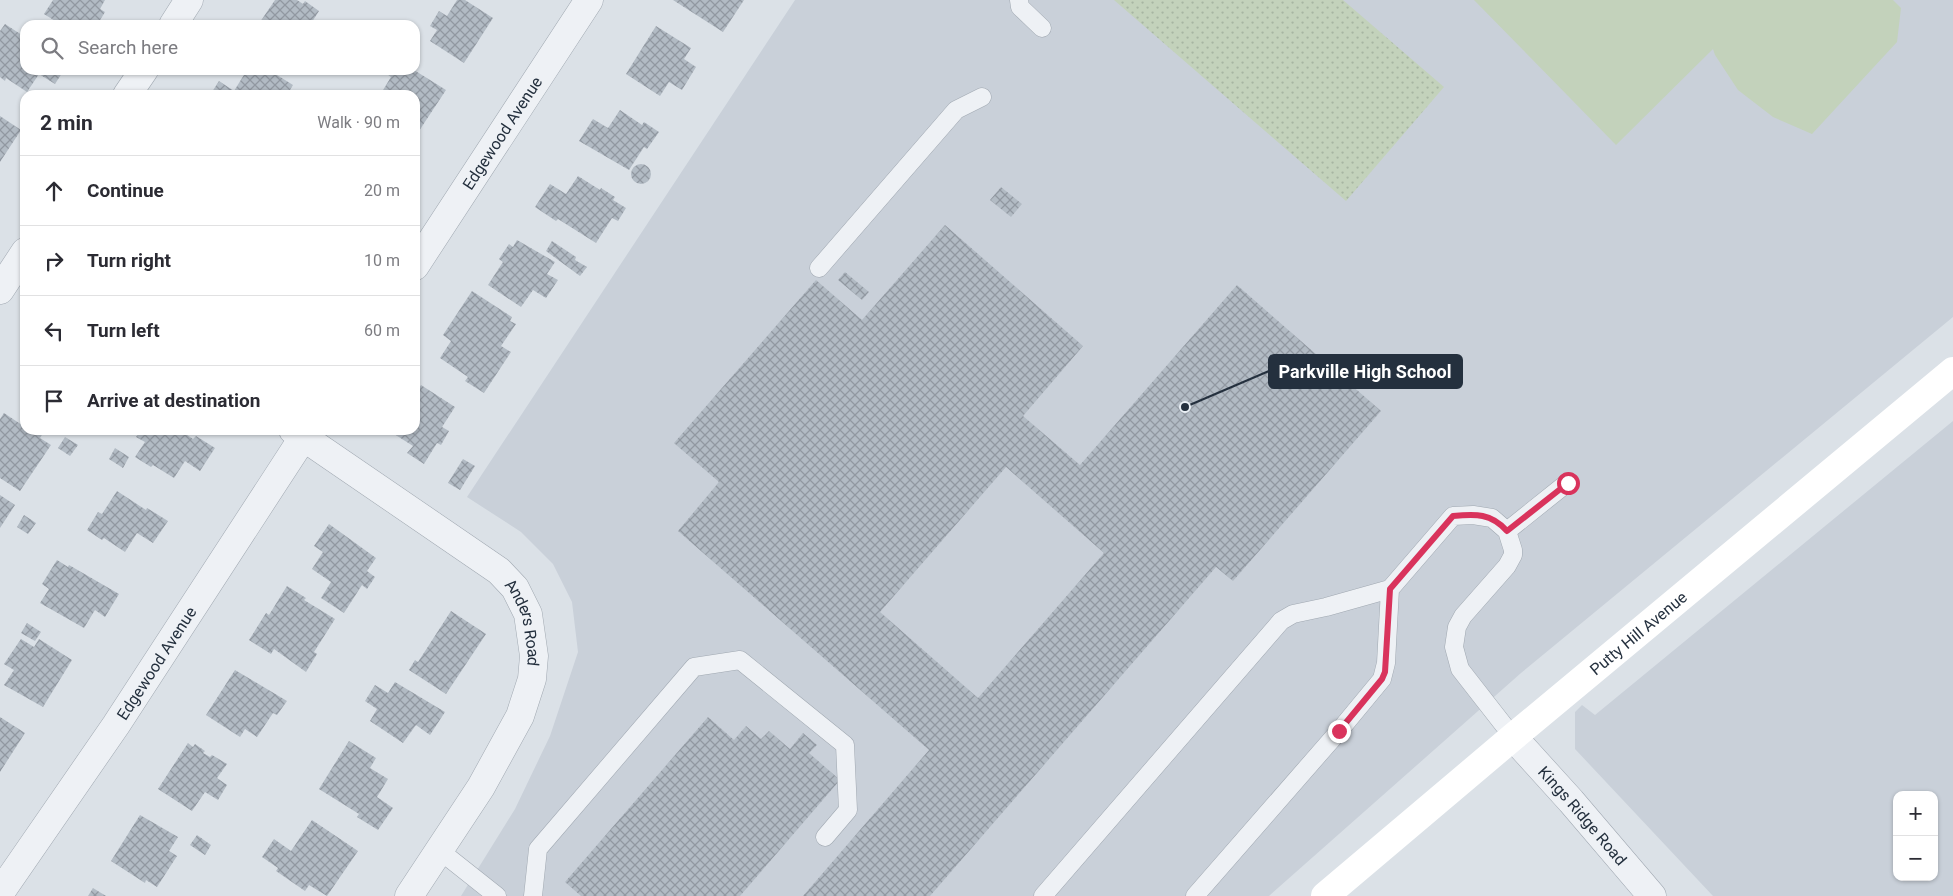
<!DOCTYPE html>
<html lang="en">
<head>
<meta charset="utf-8">
<style>
  body { margin:0; font-family:Roboto,sans-serif; background:#f7f7f7; color:#2b2b33 }
  .controls { position:absolute; right:15px; bottom:15px; display:grid; overflow:hidden; border-radius:10px; box-shadow:0 1px 4px #0004 }
  .controls button { width:45px; height:45px; display:grid; place-items:center; padding:0; border:0; border-bottom:1px solid #e1e1e2; background:#fff; color:#2b2b33; font:25px sans-serif }
  .stop { position:absolute; width:15px; height:15px; margin:-11px; border:4px solid #d9335c; border-radius:50%; background:#fff }
  .stop.end { background:#d9335c; border-color:#fff; box-shadow:0 1px 5px #0008 }
  .list { margin:0; padding:0; list-style:none }
  h2 { display:flex; justify-content:space-between; align-items:center; height:65px; margin:0; padding:0 20px; font-size:21px }
  h2 small { font-size:16px; font-weight:400; color:#7c7c81 }
  .list li { display:grid; grid-template-columns:32px 1fr auto; gap:15px; align-items:center; box-sizing:border-box; height:70px; padding:0 20px; border-top:1px solid #e1e1e2 }
  .list b { display:block; font-size:19px; white-space:nowrap }
  .list em { font-size:16px; font-style:normal; color:#7c7c81 }
  .icon { flex:none; width:28px; height:28px; fill:none; stroke:currentColor; stroke-width:2; stroke-linecap:round; stroke-linejoin:round }
  .map { position:relative; flex:none; width:1953px; height:896px; overflow:hidden }
  .search { position:absolute; background:#fff; box-shadow:0 1px 4px #0004; left:20px; top:20px; width:400px; height:55px; display:flex; align-items:center; gap:12px; box-sizing:border-box; padding:0 18px; border-radius:15px; color:#7c7c81; font-size:19px }
  .panel { position:absolute; background:#fff; box-shadow:0 1px 4px #0004; left:20px; top:90px; width:400px; height:345px; border-radius:15px }
  .map>svg:first-child { display:block }
</style>
</head>
<body>
<div class="map">
<svg width="1953" height="896" viewBox="0 0 1953 896">
  <defs>
    <pattern id="park-dots" width="8" height="8" patternUnits="userSpaceOnUse" patternTransform="scale(1.25)"><rect width="8" height="8" fill="#c3d2bb"/><path d="M2 2h.1M6 6h.1" fill="none" stroke="#a7b5a2" stroke-width="1.8" stroke-linecap="round"/></pattern>
    <pattern id="building-cross-hatch" width="8" height="8" patternUnits="userSpaceOnUse" patternTransform="scale(1.25)"><rect width="8" height="8" fill="#b2bbc4"/><path d="M0 0l8 8M0 8l8-8" fill="none" stroke="#9198a1"/></pattern>
  </defs>
  <rect width="100%" height="100%" fill="#dbe1e7"/>
  <!-- built -->
  <path fill="#c9d0d9" fill-rule="evenodd" d="M795,0h1158v317l-432,356 -252,223h-808l54,-87 35,-73 28,-84 -6,-50 -19,-38 -32,-32 -54,-35z
    M1953,421v475h-240l-138,-147v-37l7,-7 13,10zM1897,795h37v82h-37z"/>
  <!-- grass -->
  <path fill="#c3d2bb" d="M1474,0h419l8,8 -4,34 -85,92 -39,-17 -35,-27 -23,-35 -2,-6 -97,96z"/>
  <!-- park -->
  <path fill="url(#park-dots)" d="M1114,0h229l101,87 -98,114z"/>
  <!-- building -->
  <path fill="url(#building-cross-hatch)" fill-rule="evenodd" d="M53,0h52l-5,9 5,3 -8,13h-31l-5,-3 -1,2 -16,-10z
    M275,0h22l6,4 2,-3 14,10 -9,14h-52z
    M457,0h8l28,18 -29,45 -34,-22 7,-11 -7,-4 9,-15 8,5z
    M673,0h71l-21,32z
    M5,24l20,13v33h39l-9,14 -16,-10 -12,18 -21,-14 -1,3 -5,-4v-46z
    M656,26l35,22 -7,11 12,8 -14,23 -13,-8 -9,14 -34,-22z
    M247,70h22l24,15 -6,10h-77l9,-14 15,10z
    M381,70h33l32,20 -31,47v-42h-35l11,-18z
    M620,110l22,15 2,-3 15,10 -12,17 -3,-2 -15,23 -50,-29 14,-22 15,9z
    M0,116l21,14 -21,32z
    M631 174a10 10 0 1 1 20 0a10 10 0 1 1-20 0Z
    M578,176l22,14 1,-2 14,9 -2,3 13,8 -8,13 -6,-3 -16,25 -38,-24 -2,2 -21,-14 15,-23 16,10z
    M1001,187l21,17 -11,13 -21,-17z
    M945,225l138,121 -60,70 57,49 157,-180 144,126 -148,170 -17,-14 -286,329h-127l126,-146 -251,-219 41,-49 -45,-39 142,-163 46,40zM1006,467l98,86 -126,145 -98,-86z
    M517,240l38,22 -8,12 11,6 -12,18 -13,-8 -12,17 -33,-22 15,-23 -4,-3 10,-15 4,3z
    M552,241l24,16 -1,3 12,7 -7,9 -34,-25z
    M845,272l24,20 -7,8 -24,-20z
    M472,291l40,26 -2,4 6,3 -15,22 10,6 -27,41 -19,-12 3,-4 -28,-19 11,-17 -8,-6z
    M421,385l34,22 -13,20 7,4 -8,14 -4,-2 -13,21 -17,-11 6,-7 -22,-14 1,-2h23v-35z
    M4,413l21,14v3h20l-5,8 11,7 -31,46 -20,-13v-59z
    M141,430h39l13,9 3,-3 19,12 -15,23 -15,-10 -11,17 -21,-13 -2,2 -16,-10 10,-15 -9,-5z
    M65,437l13,8 -8,11 -12,-8z
    M115,448l14,9 -6,11 -14,-9z
    M463,459l12,7 -15,24 -12,-7z
    M117,491l29,19 1,-2 21,13 -15,22 -16,-10 -12,19 -21,-14 -2,2 -15,-10 11,-18 4,2z
    M0,495l15,10 -15,23z
    M24,515l12,8 -8,11 -11,-7z
    M329,524l47,34 -9,13 8,6 -8,12 -5,-4 -18,28 -23,-15 10,-16 -19,-13 11,-17 -9,-6z
    M57,560l11,7 1,-2 50,29 -14,23 -10,-7 -11,18 -44,-25 9,-14 -7,-5z
    M287,586l19,12 -2,2 31,19 -21,33 3,2 -11,18 -32,-23 -3,5 -22,-14 17,-27 3,2z
    M451,611l35,23 -40,60 -37,-24 6,-10 3,2z
    M27,623l14,9 -6,9 -14,-8z
    M21,639l13,8 5,-8 33,21 -29,47 -39,-22 10,-15 -10,-6z
    M235,670l52,31 -10,14 -4,-2 -16,24 -12,-8 -5,8 -34,-22z
    M395,682l50,30 -15,23 -14,-10 -13,18 -33,-22 7,-12 -12,-8 10,-16 13,8z
    M0,717l25,16 -25,39z
    M708,717l26,23 12,-14 15,13 8,-8 21,18 13,-16 14,12 -8,8 31,27 -100,116h-159l-16,-14z
    M349,741l27,17 -6,10 18,11 -11,18 16,11 -15,22 -21,-13 2,-3 -40,-25z
    M188,743l5,4 2,-3 10,7 -2,2 7,4 2,-2 15,9 -10,14 10,7 -9,15 -13,-8 -13,19 -34,-22z
    M140,815l38,22 -9,14 8,5 -20,31 -11,-7 -1,3 -34,-22z
    M312,820l46,31 -31,45 -18,-11 -4,6 -29,-20 2,-3 -16,-11 12,-18 17,12z
    M197,835l14,10 -6,10 -15,-10z
    M93,888l13,8h-18z"/>
  <g fill="none" stroke-linecap="round" stroke-linejoin="round">
    <defs>
      <path id="service" d="M1019,0l1,7 22,21
        M819,268l137,-158 26,-13
        M1507,531l60,-48
        M439,850l58,46
        M533,896l5,-47 156,-182 46,-7 105,85 3,65 -23,27
        M1043,896l238,-275 12,-7 33,-7 64,-18 63,-73 20,-1 19,3 15,13 6,19v5l-6,11 -44,50 -6,11 -3,20 6,22 53,68
        M1195,896l144,-165 43,-52 4,-16 4,-74"/>
      <g id="minor">
        <path d="M173,25l16,-25"/>
        <path d="M127,95l17,-25"/>
        <path id="s1" d="M415,266l174,-266"/>
        <path d="M0,290l25,-38"/>
        <path id="s2" d="M293,430l206,141 16,17 13,26 6,42 -2,23 -12,37 -39,71 -72,109"/>
        <path id="s3" d="M1513,737l58,64 81,95"/>
        <path id="s4" d="M0,893l116,-168 192,-295"/>
      </g>
    </defs>
    <!-- service casing -->
    <use href="#service" stroke="#a0a8b1" stroke-width="19"/>
    <!-- minor casing -->
    <use href="#minor" stroke="#a0a8b1" stroke-width="29"/>
    <!-- service -->
    <use href="#service" stroke="#eef1f5" stroke-width="18"/>
    <!-- minor -->
    <use href="#minor" stroke="#eef1f5" stroke-width="28"/>
    <!-- secondary -->
    <path stroke="#fff" stroke-width="28" id="s5" d="M1325,896l188,-159 440,-366"/>
  </g>
  <g fill="none" stroke-linecap="round" stroke-linejoin="round">
    <!-- route -->
    <path stroke="#d9335c" stroke-width="6" d="M1339,731l43,-52 3,-7 5,-83 63,-73c23,-2 38,-3 54,15l61,-48"/>
  </g>
  <g text-anchor="middle" dominant-baseline="central" stroke-width="4.5" stroke-linejoin="round" paint-order="stroke">
    <!-- street labels -->
    <g font-size="16" fill="#24303e" stroke="#eaf0f5">
      <text stroke="none"><textPath href="#s1" startOffset="159">Edgewood Avenue</textPath></text>
      <text stroke="none"><textPath href="#s2" startOffset="309">Anders Road</textPath></text>
      <text stroke="none"><textPath href="#s5" startOffset="409">Putty Hill Avenue</textPath></text>
      <text stroke="none"><textPath href="#s4" startOffset="278">Edgewood Avenue</textPath></text>
      <text stroke="none"><textPath href="#s3" startOffset="105">Kings Ridge Road</textPath></text>
    </g>
  </g>
  <!-- callouts -->
  <path fill="none" stroke="#24303e" stroke-width="2" d="M1185 407L1269 371"/>
  <circle fill="#24303e" stroke="#eaf0f5" stroke-width="2" cx="1185" cy="407" r="5"/>
  <rect fill="#24303e" stroke="#24303e" stroke-width="2" x="1269" y="355" width="193" height="33" rx="5"/>
  <g font-size="18" text-anchor="middle" font-weight="bold" fill="#fff">
    <text x="1365" y="378">Parkville High School</text>
  </g>
</svg>
<div class="controls">
<button>+</button>
<button>−</button>
</div>
<div class="stop" style="left:1568px;top:483px"></div>
<div class="stop end" style="left:1339px;top:731px"></div>
<div class="search"><svg class="icon" aria-label="search" viewBox="0 0 24 24"><circle cx="10" cy="10" r="6"/><path d="M15 15l6 6"/></svg>Search here</div>
<section class="panel">
<h2>2 min<small>Walk · 90 m</small></h2>
<ul class="list">
<li><svg class="icon" aria-label="ahead" viewBox="0 0 24 24"><path d="M12 20V5M6 11l6-6 6 6"/></svg><div><b>Continue</b></div><em>20 m</em></li>
<li><svg class="icon" aria-label="right" viewBox="0 0 24 24"><path d="M7 20v-9h11M14 6l5 5-5 5"/></svg><div><b>Turn right</b></div><em>10 m</em></li>
<li><svg class="icon" aria-label="left" viewBox="0 0 24 24"><path d="M17 20v-9H6M10 6l-5 5 5 5"/></svg><div><b>Turn left</b></div><em>60 m</em></li>
<li><svg class="icon" aria-label="arrive" viewBox="0 0 24 24"><path d="M6 21V4h12l-3 4 3 4H6"/></svg><div><b>Arrive at destination</b></div></li>
</ul>
</section>
</div>
</body>
</html>
